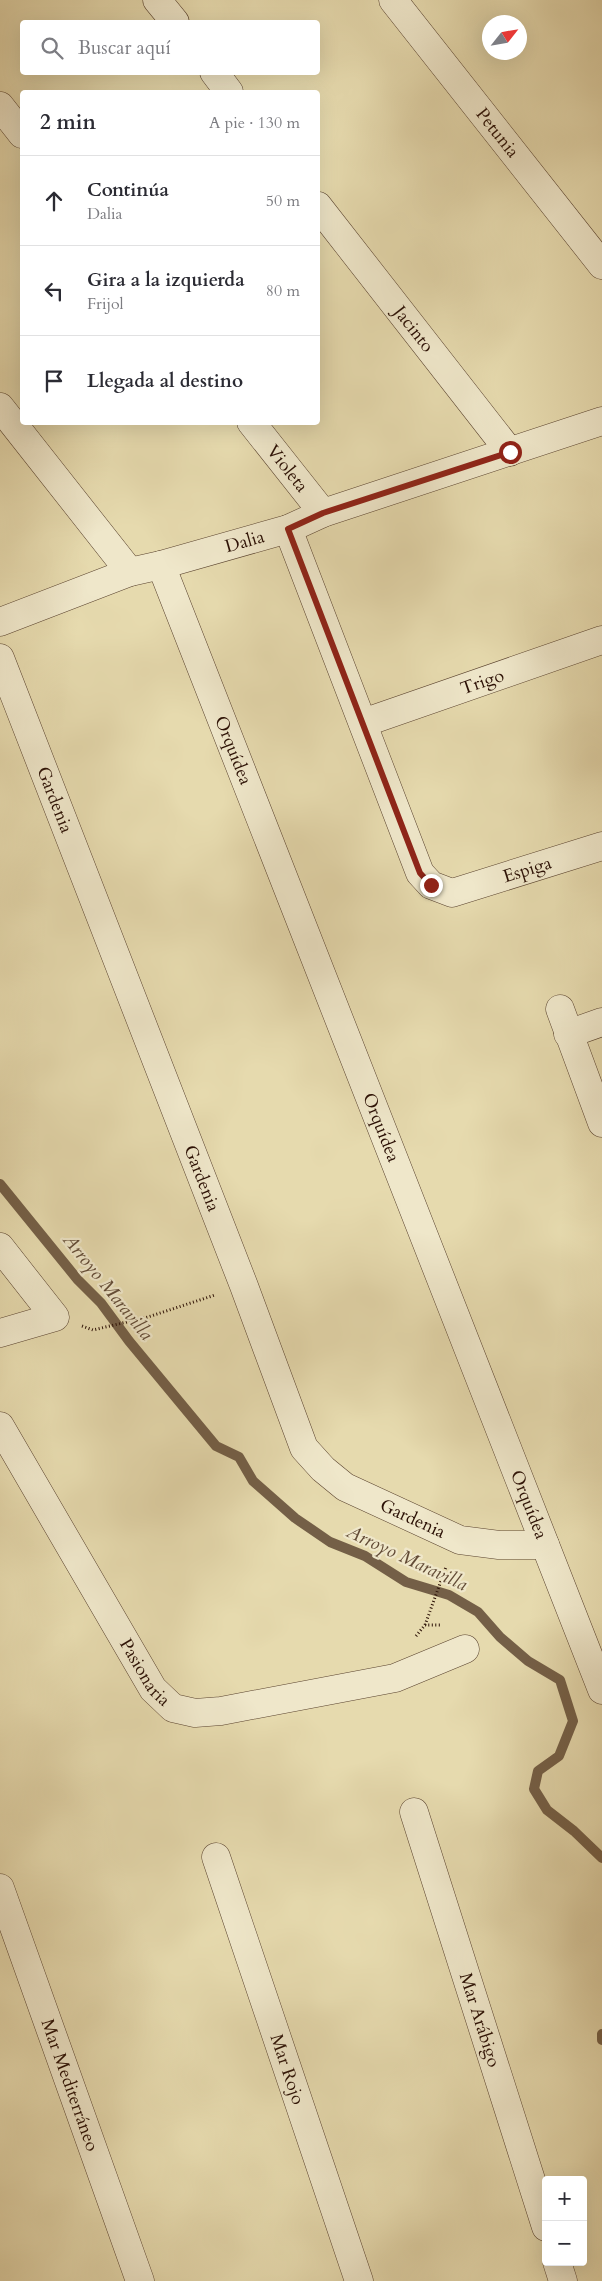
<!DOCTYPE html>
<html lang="es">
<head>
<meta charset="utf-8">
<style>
  body { margin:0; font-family:Cardo,serif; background:#f2f2f3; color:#2b2b33 }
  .controls { position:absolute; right:15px; bottom:15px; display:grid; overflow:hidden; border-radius:5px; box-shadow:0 5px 20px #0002 }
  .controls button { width:45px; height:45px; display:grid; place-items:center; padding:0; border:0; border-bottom:1px solid #e1e1e2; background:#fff; color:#2b2b33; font:25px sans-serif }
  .compass { position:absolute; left:482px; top:15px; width:45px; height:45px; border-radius:50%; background:#fff; box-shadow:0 5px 20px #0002; rotate:59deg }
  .stop { position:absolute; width:15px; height:15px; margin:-11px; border:4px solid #8f2418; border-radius:50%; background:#fff }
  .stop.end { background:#8f2418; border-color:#fff; box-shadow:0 1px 5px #0008 }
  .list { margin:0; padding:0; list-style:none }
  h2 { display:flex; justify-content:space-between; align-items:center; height:65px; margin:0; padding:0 20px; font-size:21px }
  h2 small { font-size:16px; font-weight:400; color:#7c7c81 }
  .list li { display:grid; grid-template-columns:32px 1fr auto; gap:15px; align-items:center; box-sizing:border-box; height:90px; padding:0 20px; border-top:1px solid #e1e1e2 }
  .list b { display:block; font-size:19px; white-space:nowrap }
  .list p { margin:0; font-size:16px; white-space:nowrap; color:#7c7c81 }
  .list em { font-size:16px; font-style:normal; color:#7c7c81 }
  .icon { flex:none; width:28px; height:28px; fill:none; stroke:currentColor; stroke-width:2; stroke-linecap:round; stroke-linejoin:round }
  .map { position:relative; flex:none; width:602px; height:2281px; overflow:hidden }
  .search { position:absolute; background:#fff; box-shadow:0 5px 20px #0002; left:20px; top:20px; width:300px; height:55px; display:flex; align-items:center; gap:12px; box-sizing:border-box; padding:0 18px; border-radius:5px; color:#7c7c81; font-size:19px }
  .panel { position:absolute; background:#fff; box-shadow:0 5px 20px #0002; left:20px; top:90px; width:300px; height:335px; border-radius:5px }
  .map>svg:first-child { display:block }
</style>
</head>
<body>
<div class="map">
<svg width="602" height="2281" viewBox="0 0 602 2281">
  <rect width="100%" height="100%" fill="#e6daae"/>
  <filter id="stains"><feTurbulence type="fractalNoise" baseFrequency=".004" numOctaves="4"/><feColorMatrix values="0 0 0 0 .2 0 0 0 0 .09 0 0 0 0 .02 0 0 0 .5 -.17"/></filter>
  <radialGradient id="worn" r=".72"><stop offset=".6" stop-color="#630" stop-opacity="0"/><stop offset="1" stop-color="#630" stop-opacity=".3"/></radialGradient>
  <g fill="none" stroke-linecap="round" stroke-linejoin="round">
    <!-- stream -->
    <path stroke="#745f47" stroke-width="10" d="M0,1184l78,96 23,23 28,38 87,105 23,11 14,24 42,37 35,24 35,14 41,26 43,13 29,17 22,25 28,24 32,19 13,41 -14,35 -21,15 -4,18 13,21 27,21 28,27
      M602,2034v6"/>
    <defs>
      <g id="minor">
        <path d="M157,0l18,22"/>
        <path id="s1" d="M393,0l209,265"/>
        <path d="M214,72l15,20"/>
        <path d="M0,106l22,28"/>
        <path id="s2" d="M318,206l192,246"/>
        <path d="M0,407l130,165"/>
        <path id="s3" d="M251,422l72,91"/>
        <path id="s4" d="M288,529l132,344 11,12 21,8 150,-47"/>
        <path id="s5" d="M161,565l441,1125"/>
        <path id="s6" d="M0,622l130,-50 31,-7 127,-36 35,-16 279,-92"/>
        <path id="s7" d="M0,658l244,628 60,162 19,21 22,18 115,53 39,5h46"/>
        <path id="s8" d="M363,723l239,-83"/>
        <path d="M560,1009l42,114"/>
        <path d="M568,1034l34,-12"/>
        <path d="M0,1247l55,70 -55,16"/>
        <path id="s9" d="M0,1426l153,263 20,19 22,5 26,-2 174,-33 70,-29"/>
        <path id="s10" d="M414,1812l132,415"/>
        <path id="s11" d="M216,1857l143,424"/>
        <path id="s12" d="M0,1888l140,393"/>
        <path d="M557,2262l6,19"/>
      </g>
    </defs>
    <!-- minor casing -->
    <use href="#minor" stroke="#59422e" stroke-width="29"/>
    <!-- path -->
    <path stroke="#2a0f04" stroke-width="3" stroke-dasharray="1 2.5" stroke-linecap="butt" d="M82,1326l11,4 55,-13 67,-22
      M425,1625l21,-58
      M416,1636l9,-11h15"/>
    <!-- minor -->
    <use href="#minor" stroke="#efe7ca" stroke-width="28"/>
  </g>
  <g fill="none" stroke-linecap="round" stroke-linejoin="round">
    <!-- route -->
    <path stroke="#8f2418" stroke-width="6" d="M431,885l-11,-12 -132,-344 35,-16 187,-61"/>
  </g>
  <g text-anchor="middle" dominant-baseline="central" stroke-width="4.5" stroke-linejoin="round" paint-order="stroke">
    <!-- street labels -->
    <g font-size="18" fill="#2a0f04" stroke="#efe7ca">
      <text stroke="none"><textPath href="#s1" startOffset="169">Petunia</textPath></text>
      <text stroke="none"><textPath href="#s2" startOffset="156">Jacinto</textPath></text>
      <text stroke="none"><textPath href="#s3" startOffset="59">Violeta</textPath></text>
      <text stroke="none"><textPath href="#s6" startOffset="258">Dalia</textPath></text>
      <text stroke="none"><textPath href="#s8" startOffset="126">Trigo</textPath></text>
      <text stroke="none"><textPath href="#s5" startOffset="199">Orquídea</textPath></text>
      <text stroke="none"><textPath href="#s7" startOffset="152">Gardenia</textPath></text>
      <text stroke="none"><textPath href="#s4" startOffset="486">Espiga</textPath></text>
      <text stroke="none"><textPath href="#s5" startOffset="604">Orquídea</textPath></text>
      <text stroke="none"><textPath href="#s7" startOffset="558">Gardenia</textPath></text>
      <text stroke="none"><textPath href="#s5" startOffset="1009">Orquídea</textPath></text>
      <text stroke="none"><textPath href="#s7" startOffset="978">Gardenia</textPath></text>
      <text stroke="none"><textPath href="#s9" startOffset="286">Pasionaria</textPath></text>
      <text stroke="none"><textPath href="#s10" startOffset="218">Mar Arábigo</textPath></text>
      <text stroke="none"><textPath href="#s11" startOffset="224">Mar Rojo</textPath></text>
      <text stroke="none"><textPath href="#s12" startOffset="209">Mar Mediterráneo</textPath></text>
    </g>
    <!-- water labels -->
    <g font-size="19" font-style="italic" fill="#624b36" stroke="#efe7ca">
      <text transform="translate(108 1287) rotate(51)">Arroyo Maravilla</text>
      <text transform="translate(407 1558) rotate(25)">Arroyo Maravilla</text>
    </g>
  </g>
  <rect width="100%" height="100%" filter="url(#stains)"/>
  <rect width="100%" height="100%" fill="url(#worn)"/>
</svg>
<div class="controls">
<button>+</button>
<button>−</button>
</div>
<svg class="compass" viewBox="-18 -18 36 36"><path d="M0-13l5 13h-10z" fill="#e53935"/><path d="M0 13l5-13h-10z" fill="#7c7c81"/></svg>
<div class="stop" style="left:510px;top:452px"></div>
<div class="stop end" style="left:431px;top:885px"></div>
<div class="search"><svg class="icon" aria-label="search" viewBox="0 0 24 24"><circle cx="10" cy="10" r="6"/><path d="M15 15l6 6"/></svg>Buscar aquí</div>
<section class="panel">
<h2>2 min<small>A pie · 130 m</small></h2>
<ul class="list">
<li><svg class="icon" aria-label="ahead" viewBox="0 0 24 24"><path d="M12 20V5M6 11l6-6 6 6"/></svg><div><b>Continúa</b><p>Dalia</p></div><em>50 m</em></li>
<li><svg class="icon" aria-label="left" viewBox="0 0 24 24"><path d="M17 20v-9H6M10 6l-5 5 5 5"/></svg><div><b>Gira a la izquierda</b><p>Frijol</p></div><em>80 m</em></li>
<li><svg class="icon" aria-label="arrive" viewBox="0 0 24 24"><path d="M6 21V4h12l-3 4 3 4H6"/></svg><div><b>Llegada al destino</b></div></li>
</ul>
</section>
</div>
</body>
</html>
